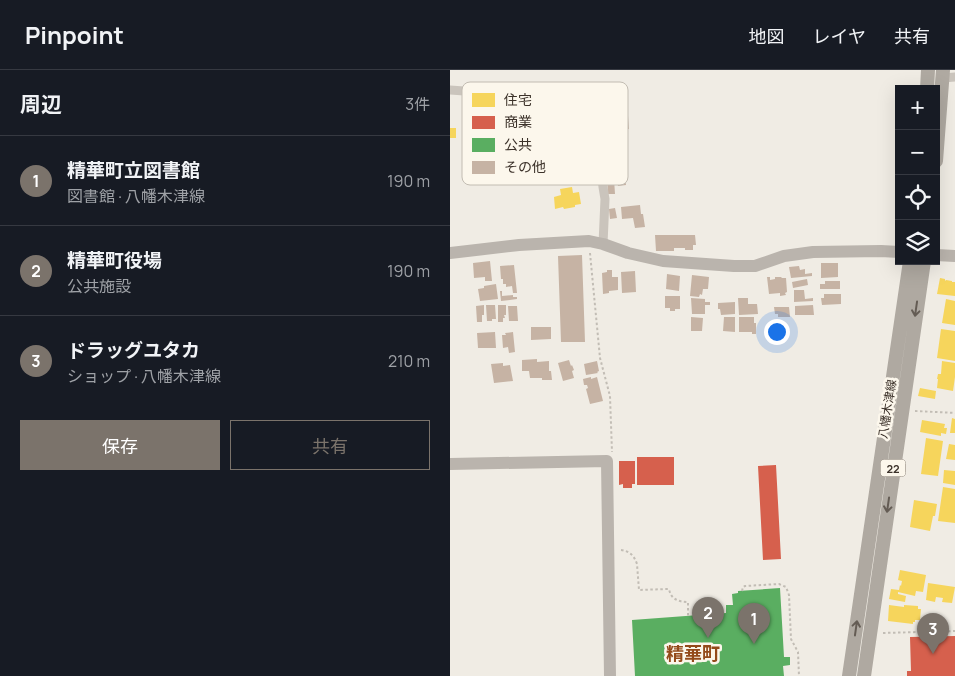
<!DOCTYPE html>
<html lang="ja">
<head>
<meta charset="utf-8">
<style>
  body { margin:0; font-family:Manrope,"Noto Sans JP",sans-serif; background:#242831; color:#f1f3f6 }
  .controls { position:absolute; right:15px; top:15px; display:grid; overflow:hidden; border-radius:0px; box-shadow:0 5px 20px #0002 }
  .controls button { width:45px; height:45px; display:grid; place-items:center; padding:0; border:0; border-bottom:1px solid #363941; background:#171b24; color:#f1f3f6; font:25px sans-serif }
  .you { position:absolute; left:326px; top:261px; width:18px; height:18px; margin:-12px; border:4px solid #fff; border-radius:50%; background:#1a73e8; box-shadow:0 0 0 8px #1a73e833 }
  .badge { display:grid; place-items:center; width:32px; height:32px; border-radius:50%; background:#7b736b; color:#fff; font-size:16px; font-weight:700 }
  .pin { position:absolute; translate:-50% -41px; filter:drop-shadow(0 1px 2px #0008) }
  .pin::after { content:''; position:absolute; top:26px; width:18px; height:15px; background:inherit; clip-path:polygon(0 0,100% 0,50% 100%) }
  .list { margin:0; padding:0; list-style:none }
  h2 { display:flex; justify-content:space-between; align-items:center; height:65px; margin:0; padding:0 20px; font-size:21px }
  h2 small { font-size:16px; font-weight:400; color:#9ea1a6 }
  .list li { display:grid; grid-template-columns:32px 1fr auto; gap:15px; align-items:center; box-sizing:border-box; height:90px; padding:0 20px; border-top:1px solid #363941 }
  .list b { display:block; font-size:19px; white-space:nowrap }
  .list p { margin:0; font-size:16px; white-space:nowrap; color:#9ea1a6 }
  .list em { font-size:16px; font-style:normal; color:#9ea1a6 }
  .actions { display:flex; gap:10px; padding:15px 20px }
  .actions a { flex:1; padding:11px 0; border:1px solid #7b736b; border-radius:0px; text-align:center; font-size:18px; color:#7b736b }
  .actions .main { background:#7b736b; color:#fff }
  .icon { flex:none; width:28px; height:28px; fill:none; stroke:currentColor; stroke-width:2; stroke-linecap:round; stroke-linejoin:round }
  .map { position:relative; flex:none; width:505px; height:606px; overflow:hidden }
  header { display:flex; align-items:center; gap:30px; box-sizing:border-box; height:70px; padding:0 25px; background:#171b24; border-bottom:1px solid #363941 }
  header strong { font-size:24px }
  nav { display:flex; gap:28px; margin-inline-start:auto; font-size:18px }
  main { display:flex }
  aside { flex:1; background:#171b24 }
  .map>svg:first-child { display:block }
</style>
</head>
<body>
<header>
<strong>Pinpoint</strong>
<nav><a>地図</a><a>レイヤ</a><a>共有</a></nav>
</header>
<main>
<aside>
<h2>周辺<small>3件</small></h2>
<ul class="list">
<li><span class="badge">1</span><div><b>精華町立図書館</b><p>図書館 · 八幡木津線</p></div><em>190 m</em></li>
<li><span class="badge">2</span><div><b>精華町役場</b><p>公共施設</p></div><em>190 m</em></li>
<li><span class="badge">3</span><div><b>ドラッグユタカ</b><p>ショップ · 八幡木津線</p></div><em>210 m</em></li>
</ul>
<div class="actions"><a class="main">保存</a><a>共有</a></div>
</aside>
<div class="map">
<svg width="505" height="606" viewBox="0 0 505 606">
  <rect width="100%" height="100%" fill="#f0ece4"/>
  <!-- homes -->
  <path fill="#f6d55c" d="M0,58h6v10h-6z
    M122,117l1,6 6,-1 2,12 -6,1v2l-11,2 -1,-2 -8,2 -1,-12 7,-2 -1,-6z
    M490,208l5,1v2l1,-1 6,1v1h3v14l-18,-2z
    M496,229l9,2v24l-13,-2z
    M491,259l14,2v30l-18,-3z
    M492,291l13,2v14l-2,14 -16,-3 1,-9h-1l1,-5h3z
    M470,318l16,3 -1,8 -17,-3z
    M502,348l3,1v14h-5z
    M472,350l23,4 -1,4h3l-1,6 -5,-1v3l-21,-4z
    M476,368l17,3 -5,35 -17,-2z
    M499,374l6,1v15l-9,-1z
    M494,400l11,1v14l-12,-2z
    M493,417l12,2v34l-17,-2z
    M464,430l23,4 -2,12h-2l-3,15 -20,-4z
    M450,500l26,5 -3,17 -7,-1 -1,5 -17,-4v2l8,2 -1,6 -16,-3 2,-10 8,1 1,-5 1,1 1,-5 -4,-1z
    M478,513l27,4 -3,16 -10,-1 1,-4 -7,-1 -1,5 -9,-2z
    M439,535l15,2v-2l14,1v3h3l-1,11h-5v2h-2v2l-25,-3z"/>
  <!-- shops -->
  <path fill="#d6604d" d="M187,387h37v28h-37z
    M169,391h16v23h-3v4h-9v-4l-4,1z
    M326,395l5,94 -18,1 -5,-94z
    M505,566v40h-48v-5h4l-1,-34z"/>
  <!-- public -->
  <path fill="#5aae61" d="M330,518l4,69h6v8l-7,1 1,10h-149l-3,-56 94,-7v-8h7l-1,-11 6,-1v-2z"/>
  <!-- building -->
  <path fill="#c6b3a4" d="M178,46l1,13 -17,2 -1,-11 9,-2v-1z
    M175,107l1,8 -8,1 -1,-7z
    M157,109h7l1,15h-7z
    M190,135l1,9h2l2,13 -10,1 -2,-10 -11,1 -1,-12z
    M165,138l2,10 -7,1 -1,-10z
    M205,165h40l1,10h-3v5h-8v-2h-11v3h-18z
    M132,185l3,87h-24l-3,-86z
    M40,191l2,20h-7v-4l-11,1 -1,-15z
    M371,193h17v14l-17,1z
    M64,195l3,28h-4l-1,-7 -6,1v-3h-3v-5h-2l-1,-13z
    M349,196l1,4 5,-1v5l7,-1v3l-21,2 -2,-11z
    M157,200h5v7h6v13l-9,1v2l-6,1 -1,-21 5,-1z
    M185,201l1,21 -14,1 -1,-21z
    M217,204l13,2 -1,15 -13,-2z
    M242,205l17,2 -1,12h-5l-1,6 -2,-1 -1,3 -9,-1z
    M317,207h3v3l5,-1v-2h6l1,1h4l1,14 -2,1 1,2 -6,1v-3l-11,1z
    M357,209l1,6 -15,3 -1,-6z
    M375,211h15v8h-20v-5h5z
    M46,214l2,15 -18,2 -2,-12 6,-1v-2z
    M344,220h10l1,9 8,-1v3l-19,1z
    M50,221h2v5l11,-1v2h4v2l-16,2z
    M374,224h17v10l-19,1 -1,-7h3z
    M215,226h15v13h-5v2h-5v-3h-5z
    M241,228l14,1v3h5v3h-5v9h-13z
    M288,228h10v6h9l1,10 -19,1z
    M285,232v12l-14,1 -1,-6h-2v-6z
    M34,235v10h-2v7h-5l-1,-16z
    M36,235h9l1,14h-4v2h-5z
    M48,235h8v10h-2l1,3h-2v4h-5z
    M363,235l1,10h-19v-9z
    M58,236h9l1,15h-9z
    M324,237h15l1,10h-12v-3h-3z
    M241,247l12,1 -1,13h-11z
    M274,247h11v15l-12,-1z
    M289,247h15v6h2v11h-4v-2h-13z
    M322,251h11v2h3v10h-15z
    M81,257h20v12l-20,1z
    M45,262l1,16h-18l-1,-15z
    M63,262l2,20 -6,1 -1,-6 -5,1 -1,-13h4l-1,-2z
    M87,289v3l12,-1v10h2l1,9h-10v-2h-12l-1,-7h-7v-11z
    M119,290l2,6 1,-1 2,5 -2,1 2,7 -11,3 -5,-18z
    M147,291l2,10 -2,1 1,1 -12,2 -2,-11z
    M53,293v3l7,-1 3,16 -19,2 -3,-19z
    M141,307v2l6,-2 6,24 -13,3 -4,-15 2,-1 -1,-3h-3l-1,-6z"/>
  <g fill="none" stroke-linecap="round" stroke-linejoin="round">
    <!-- path -->
    <path stroke="#c2bdb5" stroke-width="2" stroke-dasharray="2.5 2.5" stroke-linecap="butt" d="M140,183l10,105 10,38 2,56
      M465,341l40,2
      M171,480c8,1 13,5 16,14l2,26 30,-1c2,10 9,13 19,13v14
      M292,521l1,-4 2,-1 34,-2 7,3 3,8 2,44 7,13 1,24
      M433,563l72,-2"/>
    <!-- street -->
    <path stroke="#cac4bc" stroke-width="9" d="M493,8l12,-1
      M0,20l129,9 12,6 5,12 7,70 2,12 -2,45"/>
    <!-- secondary -->
    <path stroke="#bab4ad" stroke-width="12" d="M0,183l69,-8 70,-4 14,3 25,9 35,8 71,5h21l29,-10 29,-4 68,-1 18,1
      M486,185l19,1
      M0,394l157,-3 3,215"/>
    <!-- primary -->
    <path stroke="#afa9a1" stroke-width="14" d="M477,19l1,-19
      M486,91l7,-91
      M399,606l61,-415
      M414,606l60,-415"/>
  </g>
  <!-- one-way arrows -->
  <defs><path id="oneway-shaft" d="M-6 0H5M1.5-3L5.5 0L1.5 3" fill="none" stroke-width="1.6" stroke-linecap="round" stroke-linejoin="round" transform="scale(1.25)"/></defs>
  <g stroke="#645c54">
    <use href="#oneway-shaft" transform="translate(466 239) rotate(98)"/>
    <use href="#oneway-shaft" transform="translate(438 435) rotate(98)"/>
    <use href="#oneway-shaft" transform="translate(406 558) rotate(-82)"/>
  </g>
  <g text-anchor="middle" dominant-baseline="central" stroke-width="5" stroke-linejoin="round" paint-order="stroke">
    <!-- shield labels -->
    <rect fill="#fcf7ec" stroke="#766d64" stroke-width="1" x="430.5" y="389.5" width="25" height="17" rx="4"/>
    <g font-size="11" font-weight="bold" fill="#3c322a">
      <text x="443" y="398">22</text>
    </g>
    <!-- street labels -->
    <g font-size="12" fill="#3c322a" stroke="#fcf7ec">
      <text transform="translate(437 339) rotate(-81)">八幡木津線</text>
    </g>
    <!-- district labels -->
    <g font-size="18" font-weight="bold" fill="#934a1a" stroke="#fcf7ec">
      <text x="243" y="583">精華町</text>
    </g>
  </g>
  <!-- legend -->
  <rect x="12" y="12" width="166" height="103" rx="8" fill="#fcf7ec" stroke="#c2bcb2" stroke-width="1"/>
  <rect x="22" y="23" width="23" height="14" fill="#f6d55c"/>
  <rect x="22" y="46" width="23" height="13" fill="#d6604d"/>
  <rect x="22" y="68" width="23" height="14" fill="#5aae61"/>
  <rect x="22" y="91" width="23" height="13" fill="#c6b3a4"/>
  <g font-size="14" fill="#3c322a">
    <text x="54" y="35">住宅</text>
    <text x="54" y="57">商業</text>
    <text x="54" y="80">公共</text>
    <text x="54" y="102">その他</text>
  </g>
</svg>
<div class="controls">
<button>+</button>
<button>−</button>
<button><svg class="icon" aria-label="locate" viewBox="0 0 24 24"><circle cx="12" cy="12" r="6"/><path d="M12 2v4M12 18v4M2 12h4M18 12h4"/></svg></button>
<button><svg class="icon" aria-label="layers" viewBox="0 0 24 24"><path d="M12 4l9 5-9 5-9-5zM3 14l9 5 9-5"/></svg></button>
</div>
<div class="you"></div>
<div class="pin badge" style="left:304px;top:574px">1</div>
<div class="pin badge" style="left:258px;top:568px">2</div>
<div class="pin badge" style="left:483px;top:584px">3</div>
</div>
</main>
</body>
</html>
